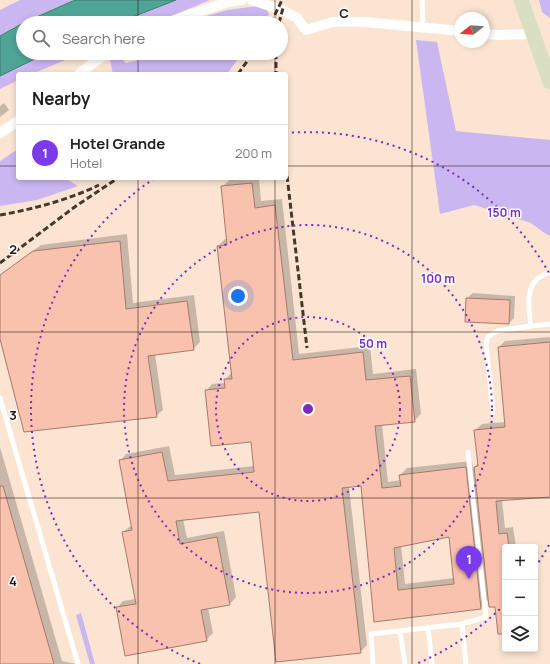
<!DOCTYPE html>
<html lang="en">
<head>
<meta charset="utf-8">
<style>
  body { margin:0; font-family:Manrope,sans-serif; background:#f2f2f2; color:#222 }
  .controls { position:absolute; right:12px; bottom:12px; display:grid; overflow:hidden; border-radius:4px; box-shadow:0 2px 6px #0003 }
  .controls button { width:36px; height:36px; display:grid; place-items:center; padding:0; border:0; border-bottom:1px solid #e0e0e0; background:#fff; color:#222; font:20px sans-serif }
  .compass { position:absolute; left:454px; top:12px; width:36px; height:36px; border-radius:50%; background:#fff; box-shadow:0 2px 6px #0003; rotate:253deg }
  .you { position:absolute; left:238px; top:296px; width:14px; height:14px; margin:-10px; border:3px solid #fff; border-radius:50%; background:#1a73e8; box-shadow:0 0 0 6px #1a73e833 }
  .badge { display:grid; place-items:center; width:26px; height:26px; border-radius:50%; background:#7c3aed; color:#fff; font-size:13px; font-weight:700 }
  .pin { position:absolute; translate:-50% -33px; filter:drop-shadow(0 1px 2px #0008) }
  .pin::after { content:''; position:absolute; top:21px; width:14px; height:12px; background:inherit; clip-path:polygon(0 0,100% 0,50% 100%) }
  .list { margin:0; padding:0; list-style:none }
  h2 { display:flex; justify-content:space-between; align-items:center; height:52px; margin:0; padding:0 16px; font-size:17px }
  h2 small { font-size:13px; font-weight:400; color:#767676 }
  .list li { display:grid; grid-template-columns:26px 1fr auto; gap:12px; align-items:center; box-sizing:border-box; height:56px; padding:0 16px; border-top:1px solid #e0e0e0 }
  .list b { display:block; font-size:15px; white-space:nowrap }
  .list p { margin:0; font-size:13px; white-space:nowrap; color:#767676 }
  .list em { font-size:13px; font-style:normal; color:#767676 }
  .icon { flex:none; width:22px; height:22px; fill:none; stroke:currentColor; stroke-width:2; stroke-linecap:round; stroke-linejoin:round }
  .map { position:relative; flex:none; width:550px; height:664px; overflow:hidden }
  .search { position:absolute; background:#fff; box-shadow:0 2px 6px #0003; left:16px; top:16px; width:272px; height:44px; display:flex; align-items:center; gap:10px; box-sizing:border-box; padding:0 14px; border-radius:22px; color:#767676; font-size:15px }
  .panel { position:absolute; background:#fff; box-shadow:0 2px 6px #0003; left:16px; top:72px; width:272px; height:108px; border-radius:4px }
  .map>svg:first-child { display:block }
</style>
</head>
<body>
<div class="map">
<svg width="550" height="664" viewBox="0 0 550 664">
  <rect width="100%" height="100%" fill="#fbe4d2"/>
  <!-- green -->
  <path fill="#cab6f0" d="M20,0h54l-58,26 -16,10v-26z
    M176,0h34l-56,23h-37z
    M539,0h11v18l-8,-6z
    M257,6l10,4 2,4 -6,9h-79l43,-13z
    M416,40l21,2 19,89 94,9v96l-4,-2 -15,-11 -57,-18 -34,9z
    M47,53h35l-50,21h-14v6l-18,9v-13z
    M143,53h99l-15,21h-114l-3,-14 6,-5 4,2 6,6 10,-2z
    M18,149v29h47l13,8 -41,14 -37,6v-45z
    M81,613l14,51h-5l-14,-49z"/>
  <!-- water -->
  <path fill="#4fa595" stroke="#427a6c" d="M75,0h101l-59,23h-94z
    M23,23v30h24l-47,23v-40z"/>
  <!-- shadow -->
  <path fill="#0003" fill-rule="evenodd" d="M4,103l5,7 -9,7v-11z
    M247,178h12l2,23 21,-2 17,155 71,-8 3,28 43,-5 5,45 -7,7 -32,3 6,58 13,-2 -1,-5 7,-7 65,-7 1,8 5,-6 -3,-33 7,-6 24,-2 -7,-75 6,-6 45,-4v159l-48,4 3,28 8,-1 3,20h-11v79l-9,-21 -7,-6 -8,9 -106,13 -13,-136 -13,2 18,158 -7,7 -100,-141 -77,8 4,19 37,-7 12,66 -6,7 -22,4 5,25 -7,7 -89,-32 6,-7 13,-2 -13,-67 9,-7 -12,-64 6,-7 43,-8 6,29 79,-9 -2,-25 -46,-50 6,-7 13,-1v-3l6,-7 -13,-127 7,-7h3l-6,-52 7,-7zM450,536l4,42 -49,6 -4,-39z
    M127,234l6,69 61,-8 6,47 -7,7 -38,5 8,56 -7,6 -156,-81v-60l41,-30z
    M473,293l42,3 -1,22 -5,5 -42,-25z
    M0,447l62,214 14,3h-76z"/>
  <!-- building -->
  <path fill="#f9c2ae" stroke="#a67b6c" fill-rule="evenodd" d="M252,183l3,25 20,-3 18,155 70,-8 3,28 44,-4 5,46 -40,4 7,62 19,-2 -2,-11 67,-8 15,142 -107,13 -13,-136 -19,2 19,165 -85,9 -17,-150 -83,9 4,23 37,-7 13,68 -29,5 6,31 -82,15 -9,-49 20,-3 -14,-72 10,-2 -13,-70 43,-8 6,29 86,-9 -3,-30 -40,4 -6,-56 20,-2 -1,-9h8l-15,-133 10,-1 -6,-59zM449,537l5,47 -56,6 -4,-42z
    M120,241l6,68 61,-8 7,49 -46,6 9,61 -133,15 -24,-93v-64l33,-24z
    M466,298l44,2 -1,24 -44,-2z
    M550,342v155l-54,4 3,33 8,-1 2,14h-4v87h-7l-3,-27h-6l-15,-140 4,-1 -4,-36 31,-3 -7,-80z
    M0,486h3l51,178h-54z"/>
  <g fill="none" stroke-linecap="round" stroke-linejoin="round">
    <!-- lane -->
    <path stroke="#fff" stroke-width="5" d="M422,0l1,28
      M550,273c-26,5 -22,33 -19,53l19,-2
      M0,398l78,266
      M493,412l-7,-68 2,-7 9,-6 34,-5
      M462,624l4,40
      M428,627l4,37
      M400,631l5,33
      M373,664l-2,-30 91,-10 24,-7 -18,-165"/>
    <!-- street -->
    <path stroke="#fff" stroke-width="10" d="M252,0l30,10 15,8 9,12 27,-8h33l94,9
      M166,23l62,-21 14,-2
      M484,34l14,1 35,-1
      M79,74l18,-14 11,-7
      M0,133l18,-12"/>
    <!-- secondary -->
    <path stroke="#d9dfc0" stroke-width="15" d="M521,0l29,82"/>
    <!-- rail -->
    <path stroke="#47382c" stroke-width="3" stroke-dasharray="6 3" stroke-linecap="butt" d="M271,23l11,-23
      M279,23l4,-15
      M276,53v21
      M238,74l15,-21
      M286,167l21,181
      M0,215c34,-6 68,-15 99,-30
      M0,263l76,-57 42,-28"/>
  </g>
  <!-- grid -->
  <path fill="none" stroke="#24170c" stroke-width="1" stroke-opacity="0.55" d="M138,0v23M275,0v23M412,0v664M138,53v21M275,53v21M0,166h18M286,166h264M138,178v486M275,178v486M0,332h550M0,498h550"/>
  <!-- distance rings -->
  <g fill="none" stroke="#7b2cbf" stroke-width="2" stroke-dasharray="2 4">
    <circle cx="308" cy="409" r="92"/>
    <circle cx="308" cy="409" r="184"/>
    <path d="M549 545A277 277 0 0 1 536 566M504 605A277 277 0 0 1 416 664M200 664A277 277 0 0 1 155 178M286 133A277 277 0 0 1 549 273"/>
  </g>
  <g font-size="13" text-anchor="middle" font-weight="bold" fill="#24170c" stroke="#fff" stroke-width="3" stroke-linejoin="round" paint-order="stroke">
    <text x="344" y="18">C</text>
    <text x="13" y="254">2</text>
    <text x="13" y="420">3</text>
    <text x="13" y="586">4</text>
  </g>
  <circle cx="308" cy="409" r="6" fill="#7b2cbf" stroke="#fff" stroke-width="2"/>
  <g font-size="12" text-anchor="middle" font-weight="bold" fill="#7b2cbf" stroke="#fff" stroke-width="3" stroke-linejoin="round" paint-order="stroke">
    <text x="504" y="217">150 m</text>
    <text x="438" y="283">100 m</text>
    <text x="373" y="348">50 m</text>
  </g>
</svg>
<div class="controls">
<button>+</button>
<button>−</button>
<button><svg class="icon" aria-label="layers" viewBox="0 0 24 24"><path d="M12 4l9 5-9 5-9-5zM3 14l9 5 9-5"/></svg></button>
</div>
<svg class="compass" viewBox="-18 -18 36 36"><path d="M0-13l5 13h-10z" fill="#e53935"/><path d="M0 13l5-13h-10z" fill="#767676"/></svg>
<div class="you"></div>
<div class="pin badge" style="left:469px;top:579px">1</div>
<div class="search"><svg class="icon" aria-label="search" viewBox="0 0 24 24"><circle cx="10" cy="10" r="6"/><path d="M15 15l6 6"/></svg>Search here</div>
<section class="panel">
<h2>Nearby<small></small></h2>
<ul class="list">
<li><span class="badge">1</span><div><b>Hotel Grande</b><p>Hotel</p></div><em>200 m</em></li>
</ul>
</section>
</div>
</body>
</html>
